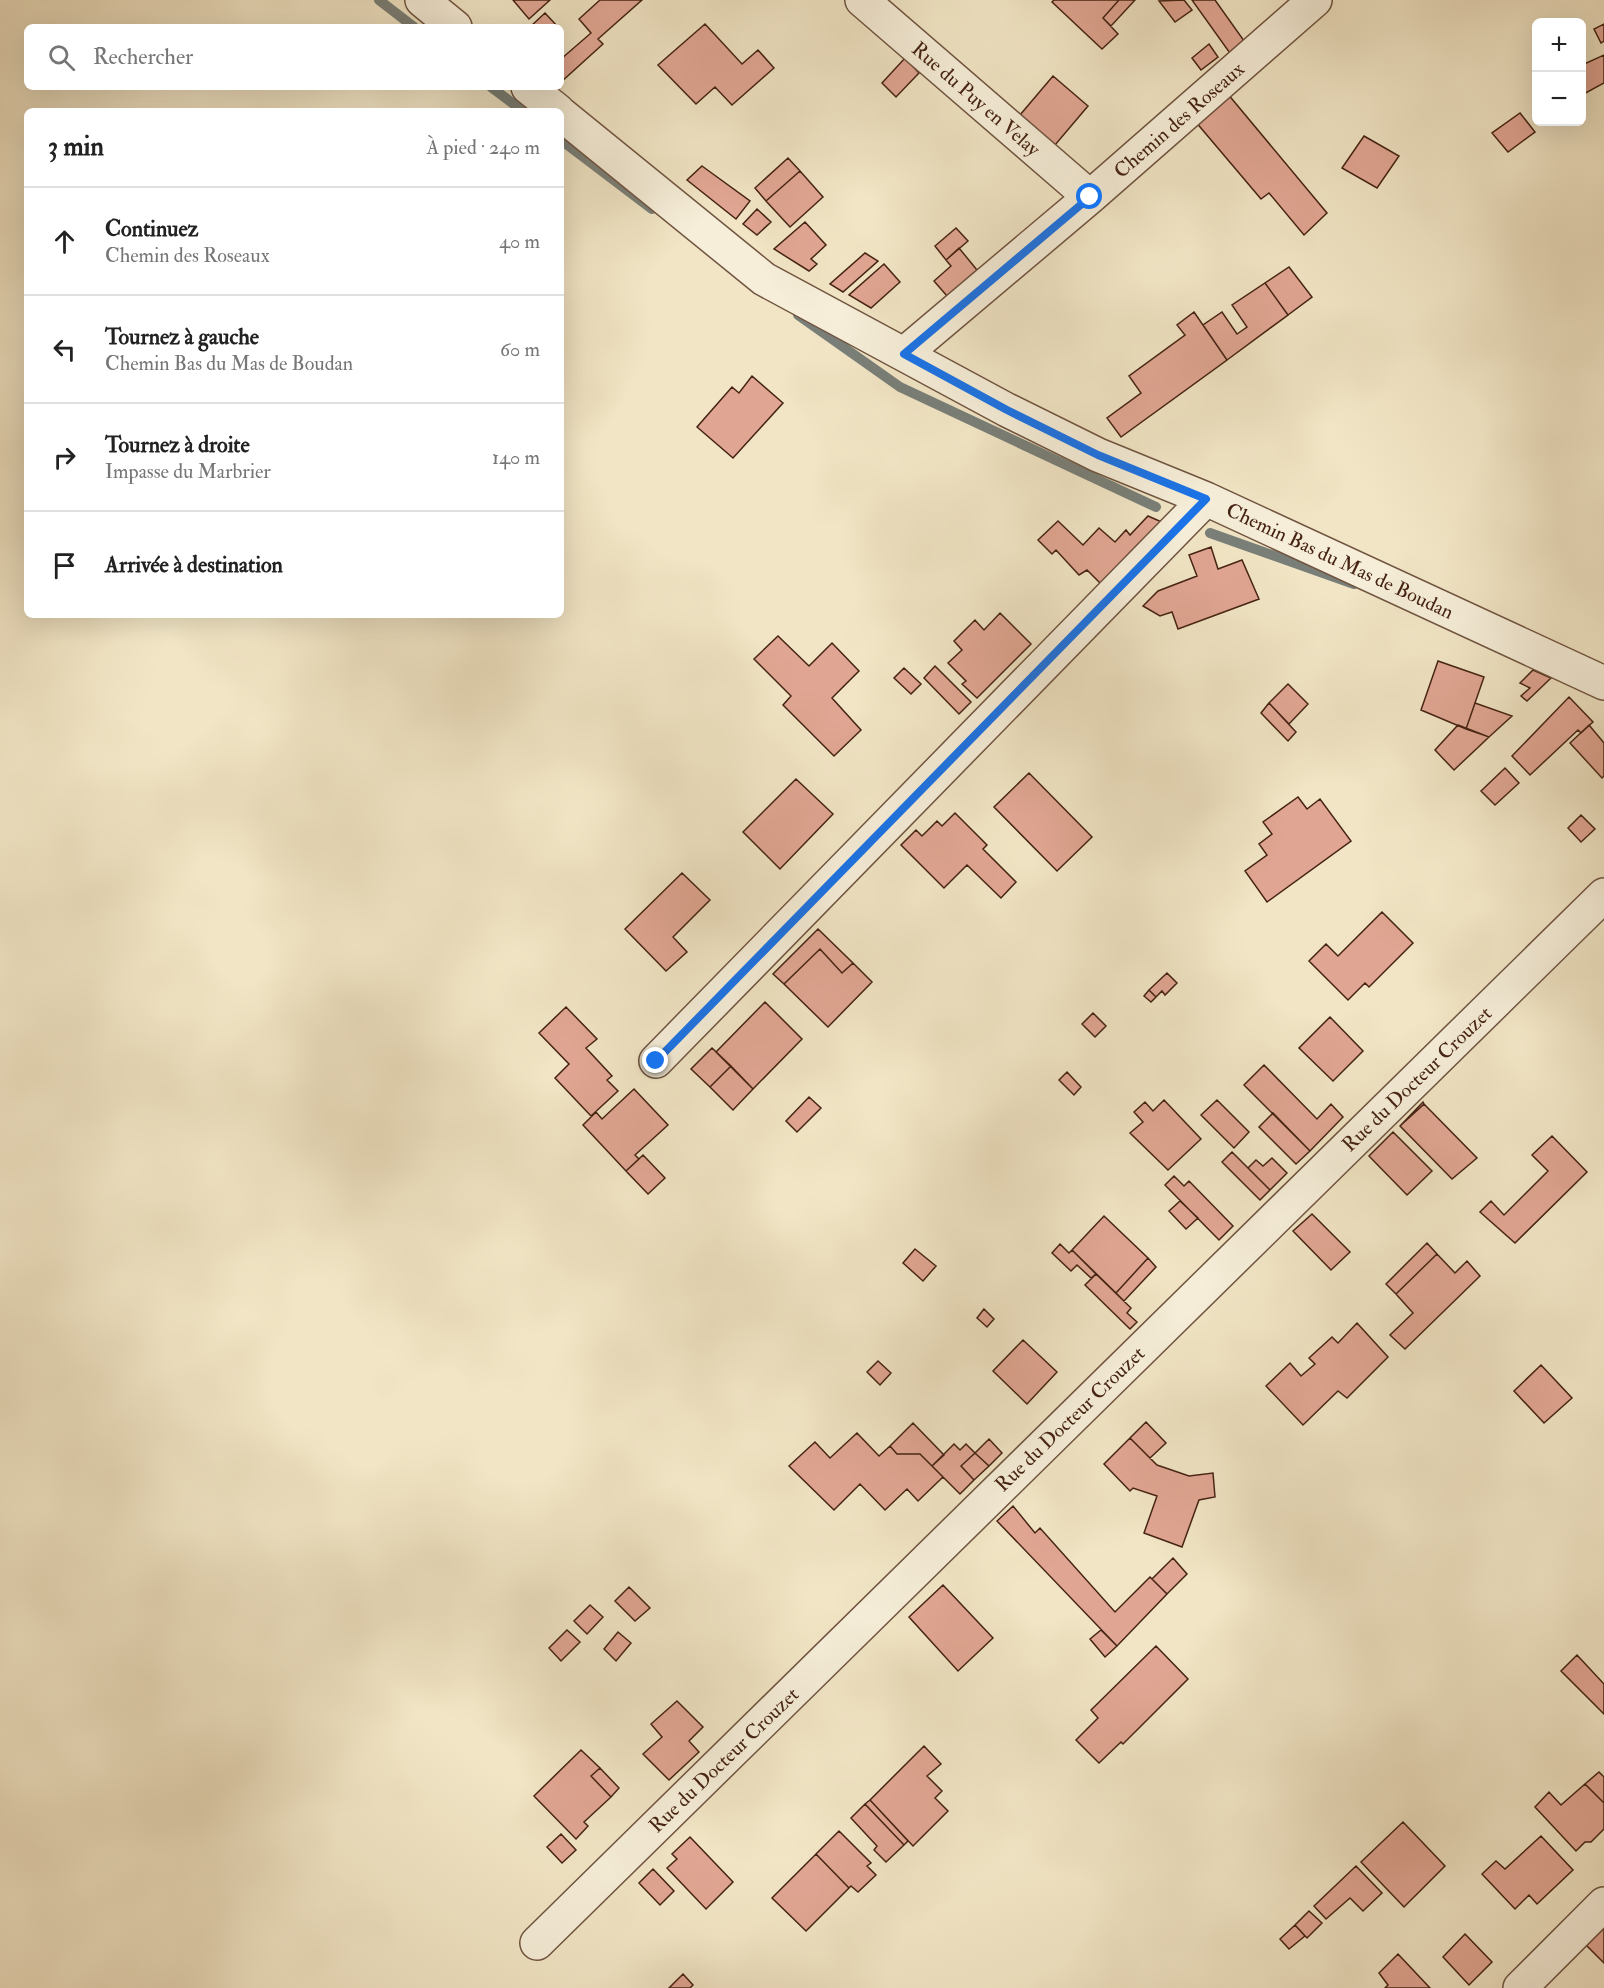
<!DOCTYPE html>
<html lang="fr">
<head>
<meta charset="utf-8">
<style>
  body { margin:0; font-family:"IM FELL Double Pica",serif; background:#f2f2f2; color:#222 }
  .controls { position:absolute; right:18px; top:18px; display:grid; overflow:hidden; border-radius:9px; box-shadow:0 6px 24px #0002 }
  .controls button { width:54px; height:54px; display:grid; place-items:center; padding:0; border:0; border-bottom:2px solid #e0e0e0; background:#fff; color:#222; font:30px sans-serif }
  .stop { position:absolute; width:18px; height:18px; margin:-14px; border:4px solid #1a73e8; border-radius:50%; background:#fff }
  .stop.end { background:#1a73e8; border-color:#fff; box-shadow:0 2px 6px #0008 }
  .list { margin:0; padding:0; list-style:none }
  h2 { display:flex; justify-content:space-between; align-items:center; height:78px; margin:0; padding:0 24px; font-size:26px }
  h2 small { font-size:20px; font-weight:400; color:#767676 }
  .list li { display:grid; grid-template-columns:39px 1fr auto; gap:18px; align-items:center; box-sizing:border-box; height:108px; padding:0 24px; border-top:2px solid #e0e0e0 }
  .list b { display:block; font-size:22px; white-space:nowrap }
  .list p { margin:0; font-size:20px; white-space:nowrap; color:#767676 }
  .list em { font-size:20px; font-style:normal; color:#767676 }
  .icon { flex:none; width:33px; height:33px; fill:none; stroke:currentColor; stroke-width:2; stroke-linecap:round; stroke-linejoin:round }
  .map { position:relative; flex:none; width:1604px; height:1988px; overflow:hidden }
  .search { position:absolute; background:#fff; box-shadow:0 6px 24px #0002; left:24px; top:24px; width:540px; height:66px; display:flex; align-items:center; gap:15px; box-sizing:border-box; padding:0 21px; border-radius:9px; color:#767676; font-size:22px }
  .panel { position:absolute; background:#fff; box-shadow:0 6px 24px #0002; left:24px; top:108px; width:540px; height:510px; border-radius:9px }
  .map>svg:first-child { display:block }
</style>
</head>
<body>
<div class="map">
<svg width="1604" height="1988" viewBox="0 0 1604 1988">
  <rect width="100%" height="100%" fill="#f1e5c5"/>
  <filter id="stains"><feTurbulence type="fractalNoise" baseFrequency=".00333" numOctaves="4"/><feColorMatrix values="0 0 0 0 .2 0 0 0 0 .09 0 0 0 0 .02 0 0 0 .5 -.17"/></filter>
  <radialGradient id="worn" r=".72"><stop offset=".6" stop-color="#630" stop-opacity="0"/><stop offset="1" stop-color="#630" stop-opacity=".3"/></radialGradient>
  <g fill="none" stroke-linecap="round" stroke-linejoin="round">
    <!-- stream -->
    <path stroke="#797f78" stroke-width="10" d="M379,0l35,27
      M491,87l32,24
      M561,140l91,69
      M798,315l102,72 256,120
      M1210,533l144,51"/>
  </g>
  <!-- building -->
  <path fill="#e1a693" stroke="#452313" stroke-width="1.5" d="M513,0h37l-21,19z
    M600,0h42l-44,39 5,5 -42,38v-23l30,-26 -12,-14z
    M1054,0h65l-16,18 15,16 -16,15 -50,-47z
    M1119,0h16l-24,26 -8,-8z
    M1184,0l8,10 -17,12 -16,-21z
    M1192,0h23l32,45 -15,11z
    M545,13l13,14h-28z
    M705,24l37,40 16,-14 16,18 -42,37 -17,-18 -19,17 -38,-39z
    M1604,24v17l-3,2 -7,-14z
    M1209,44l9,13 -17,13 -9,-12z
    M1604,55v28l-22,12v-30z
    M905,58l14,15 -23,24 -14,-14z
    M1053,76l35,30 -33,39 -35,-30z
    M1227,93l100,120 -23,22 -35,-42 -8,6 -66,-78z
    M1520,113l15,19 -27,20 -16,-19z
    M1364,136l35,20 -22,32 -35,-20z
    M788,158l12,13 -34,30 -11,-13z
    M702,166l48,35 -14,18 -49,-39z
    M800,171l23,26 -33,30 -24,-26z
    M757,209l14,13 -14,13 -14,-11z
    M805,222l21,23 -15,14 6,5 -8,7 -35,-22z
    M956,228l12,13 -22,19 -11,-14z
    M959,248l18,22 -30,26 -13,-15 17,-15 -5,-6z
    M865,253l13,8 -35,31 -13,-8z
    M884,264l16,18 -29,26 -22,-13z
    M1289,267l23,30 -24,18 -23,-32z
    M1265,283l23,32 -61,45 -24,-35 19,-13 15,22 10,-7 -15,-22z
    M1194,312l33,48 -106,77 -14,-19 34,-25 -12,-17 56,-41 -8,-10z
    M752,376l31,27 -50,55 -36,-31 35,-40 7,6z
    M1148,516l16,7 -62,62 -15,-15 -8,5 -23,-25 -4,4 -14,-14 20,-19 25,24 16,-17 16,14 11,-12 4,5z
    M1211,547l7,22 24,-9 17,39 -81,30 -6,-17 -12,4 -17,-10 15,-15 39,-15 -8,-21z
    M1000,613l31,31 -54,54 -15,-14 4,-3 -18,-18 14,-13 -8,-9 21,-21 9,10z
    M778,636l31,30 23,-23 27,28 -27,27 29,32 -27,26 -51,-51 8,-9 -37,-37z
    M1438,661l46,16 -18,52 -45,-19z
    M935,666l36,36 -12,12 -35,-36z
    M904,668l17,16 -10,10 -17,-16z
    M1533,670l18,8 -24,23 -6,-5 9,-8 -10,-5z
    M1288,684l20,20 -19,20 -20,-21z
    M1569,697l24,25 -12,11 -3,-3 -48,45 -18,-19z
    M1269,703l27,29 -8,9 -27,-28z
    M1475,703l37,13 -23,21 -23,-8z
    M1458,725l31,12 -35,33 -19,-20z
    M1589,725l15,18v33l-2,2 -32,-35z
    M1505,768l14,15 -24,22 -14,-14z
    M1029,773l63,64 -35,34 -63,-64z
    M796,779l37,35 -53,55 -37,-37z
    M1298,797l9,12 13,-10 31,42 -84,61 -22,-31 22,-16 -8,-11 13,-10 -9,-12z
    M955,813l32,32 -4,4 33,33 -15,16 -34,-33 -23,23 -43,-43 15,-15 6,6 15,-15 5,5z
    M1581,815l14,14 -14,13 -13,-14z
    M682,873l28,27 -37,37 14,15 -21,19 -41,-42z
    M1382,912l31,31 -44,44 -4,-4 -17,17 -39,-39 17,-17 12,12z
    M818,929l35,34 -11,10 -22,-24 -36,35 -11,-10z
    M820,949l22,24 11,-10 19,19 -44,45 -44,-43z
    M1167,973l10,10 -12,12 -3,-4 -6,6 -7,-7z
    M1149,990l7,7 -5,5 -7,-6z
    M765,1002l37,37 -49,50 -37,-37z
    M566,1007l31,32 -11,9 26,28 -5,4 11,11 -27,25 -36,-38 14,-14 -30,-31z
    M1093,1013l13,13 -11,11 -13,-13z
    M1330,1017l33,34 -30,30 -34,-33z
    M712,1048l19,18 -21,21 -19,-18z
    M1264,1065l53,54 14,-15 12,13 -33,34 -66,-66z
    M731,1066l22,23 -20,21 -23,-23z
    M1067,1072l14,15 -7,8 -15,-15z
    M634,1089l34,36 -33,30 4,4 -13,12 -43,-46 13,-13 6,7z
    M809,1097l12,11 -24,24 -11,-11z
    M1164,1100l37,39 -33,31 -38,-37 13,-11 -9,-10 11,-10 8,9z
    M1217,1100l32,32 -15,16 -33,-33z
    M1423,1102l1,2 -24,22z
    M1424,1104l53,54 -25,21 -52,-53z
    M1273,1113l37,38 -14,13 -37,-37z
    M1393,1132l39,39 -25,24 -38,-39z
    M1552,1136l35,36 -72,71 -35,-31 11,-11 13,14 44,-44 -16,-16z
    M1232,1152l38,38 -10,10 -38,-38z
    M643,1155l22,23 -17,16 -22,-23z
    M1272,1158l15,15 -17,17 -22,-22 8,-8 7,6z
    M1174,1176l10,10 5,-5 44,45 -14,14 -54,-55z
    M1180,1201l18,17 -12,11 -17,-18z
    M1312,1214l38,38 -19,18 -38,-39z
    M1104,1216l44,42 -32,35 -44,-43z
    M1427,1243l10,11 -41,40 -10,-10z
    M1060,1244l9,9 3,-3 24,24 -5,4 -14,-13 -6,6 -19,-18z
    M915,1249l21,17 -13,15 -20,-18z
    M1437,1254l18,19 12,-12 13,15 -75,73 -15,-14 23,-22 -17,-19z
    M1148,1258l8,9 -32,34 -8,-8z
    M1096,1274l35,34 -4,5 10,9 -7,7 -45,-44z
    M984,1309l10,10 -7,8 -10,-9z
    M1357,1323l31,34 -41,41 -9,-7 -35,34 -37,-39 24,-23 11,13 14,-12 -6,-6 23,-21 6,6z
    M1023,1340l34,32 -30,32 -34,-33z
    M878,1361l13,12 -11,12 -13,-13z
    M1541,1365l31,33 -28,25 -30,-32z
    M1146,1422l20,21 -16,15 -20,-20z
    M913,1423l31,32 -12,11 -12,-12h-23l-7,-8z
    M857,1433l22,23 11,-10 7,8h23l23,23 -25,24 -11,-12 -22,21 -25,-26 -26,26 -45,-44 26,-24 15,16z
    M1130,1438l27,27 32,11 24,-3 2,24 -16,3 -17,47 -38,-14 13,-37 -24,-8 -3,3 -26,-27z
    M989,1439l13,14 -13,13 -14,-13z
    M954,1444l6,6 6,-6 9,9 -14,13 13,14 -14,14 -28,-28z
    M975,1453l14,13 -15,14 -13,-14z
    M1013,1506l22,27 5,-5 75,84 35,-35 17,17 -50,52 -120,-125z
    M1173,1558l14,16 -20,20 -15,-15z
    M943,1585l50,53 -35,33 -49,-54z
    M629,1587l21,21 -15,13 -20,-20z
    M590,1605l13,12 -16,17 -13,-13z
    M567,1630l13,12 -19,19 -12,-13z
    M1101,1630l16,16 -12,11 -15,-18z
    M618,1632l13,11 -15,18 -12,-12z
    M1156,1646l32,33 -65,65 -2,-2 -22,21 -23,-23 22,-22 -7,-8z
    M1577,1655l27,29v30l-43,-43z
    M677,1701l26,26 -14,14 10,11 -30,28 -26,-26 19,-17 -11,-13z
    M924,1746l17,18 -14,12 15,15 -7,7 13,13 -35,35 -43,-46z
    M581,1750l19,18 -9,8 20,21 -27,25 4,4 -12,13 -42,-43z
    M600,1768l19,20 -8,9 -20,-21z
    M1599,1772l5,5v26l-19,-19z
    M1585,1784l19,19v26l-13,13h-6l-9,9 -41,-44 14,-15 12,13z
    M870,1800l38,41 -4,4 -39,-41z
    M865,1804l39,41 -18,17 -12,-12 3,-4 -26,-28z
    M1403,1822l42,44 -41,41 -43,-45z
    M839,1831l32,32 -4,3 9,9 -18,17 -7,-6 -2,2 -33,-34z
    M561,1834l15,16 -14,13 -15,-16z
    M1541,1836l32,34 -36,34 -8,-9 -14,14 -33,-35 14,-13 9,8z
    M690,1837l43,45 -27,27 -39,-41 10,-9 -5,-5z
    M816,1854l33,34 -43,43 -34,-33z
    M1356,1866l26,27 -19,18 -13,-13 -24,21 -12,-13z
    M653,1869l21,22 -14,14 -21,-22z
    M1309,1911l13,12 -15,15 -12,-13z
    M1295,1925l10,11 -16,13 -9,-10z
    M1604,1928v35l-18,-18z
    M1465,1934l27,28 -23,23 -26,-28z
    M1398,1954l32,34h-45l3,-3 -9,-12z
    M683,1974l10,11 -3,3h-21z"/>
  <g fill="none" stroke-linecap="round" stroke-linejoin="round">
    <defs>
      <path id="minor" d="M422,0l33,27
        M862,0l228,197
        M528,87l30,24
        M561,114l203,165 243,131 91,45 108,44 398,184
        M904,354l186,-157 225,-197
        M656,1061l550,-562
        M537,1943l1067,-1048
        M1520,1988l84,-84"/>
    </defs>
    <!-- minor casing -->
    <use href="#minor" stroke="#705440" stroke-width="36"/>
    <!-- minor -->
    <use href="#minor" stroke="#f6eed9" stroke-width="33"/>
  </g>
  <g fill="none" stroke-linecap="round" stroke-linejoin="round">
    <!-- route -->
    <path stroke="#1a73e8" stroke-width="8" d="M656,1061l550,-562 -108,-44 -91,-45 -103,-56 186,-157"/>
  </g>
  <g text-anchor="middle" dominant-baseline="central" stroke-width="4.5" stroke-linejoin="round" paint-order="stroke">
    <!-- street labels -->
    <g font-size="20" fill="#452313" stroke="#f6eed9">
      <text transform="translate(976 99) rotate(41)">Rue du Puy en Velay</text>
      <text transform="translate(1179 120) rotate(-41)">Chemin des Roseaux</text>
      <text transform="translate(1340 561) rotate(25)">Chemin Bas du Mas de Boudan</text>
      <text transform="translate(1417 1079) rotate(-44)">Rue du Docteur Crouzet</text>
      <text transform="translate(1070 1419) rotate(-44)">Rue du Docteur Crouzet</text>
      <text transform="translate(724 1760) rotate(-44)">Rue du Docteur Crouzet</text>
    </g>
  </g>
  <rect width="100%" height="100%" filter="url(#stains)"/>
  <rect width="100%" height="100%" fill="url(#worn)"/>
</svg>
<div class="controls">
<button>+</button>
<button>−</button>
</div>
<div class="stop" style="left:1090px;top:197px"></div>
<div class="stop end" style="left:656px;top:1061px"></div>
<div class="search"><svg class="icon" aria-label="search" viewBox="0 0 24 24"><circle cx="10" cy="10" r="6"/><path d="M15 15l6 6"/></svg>Rechercher</div>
<section class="panel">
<h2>3 min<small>À pied · 240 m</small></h2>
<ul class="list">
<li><svg class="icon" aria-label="ahead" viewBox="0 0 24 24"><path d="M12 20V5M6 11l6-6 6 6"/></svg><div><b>Continuez</b><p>Chemin des Roseaux</p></div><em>40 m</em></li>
<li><svg class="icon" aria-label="left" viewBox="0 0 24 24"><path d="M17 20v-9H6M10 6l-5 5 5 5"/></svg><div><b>Tournez à gauche</b><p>Chemin Bas du Mas de Boudan</p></div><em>60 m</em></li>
<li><svg class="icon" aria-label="right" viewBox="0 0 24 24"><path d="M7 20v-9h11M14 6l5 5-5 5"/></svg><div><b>Tournez à droite</b><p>Impasse du Marbrier</p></div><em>140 m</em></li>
<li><svg class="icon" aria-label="arrive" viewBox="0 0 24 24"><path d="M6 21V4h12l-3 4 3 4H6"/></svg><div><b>Arrivée à destination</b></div></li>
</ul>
</section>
</div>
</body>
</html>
